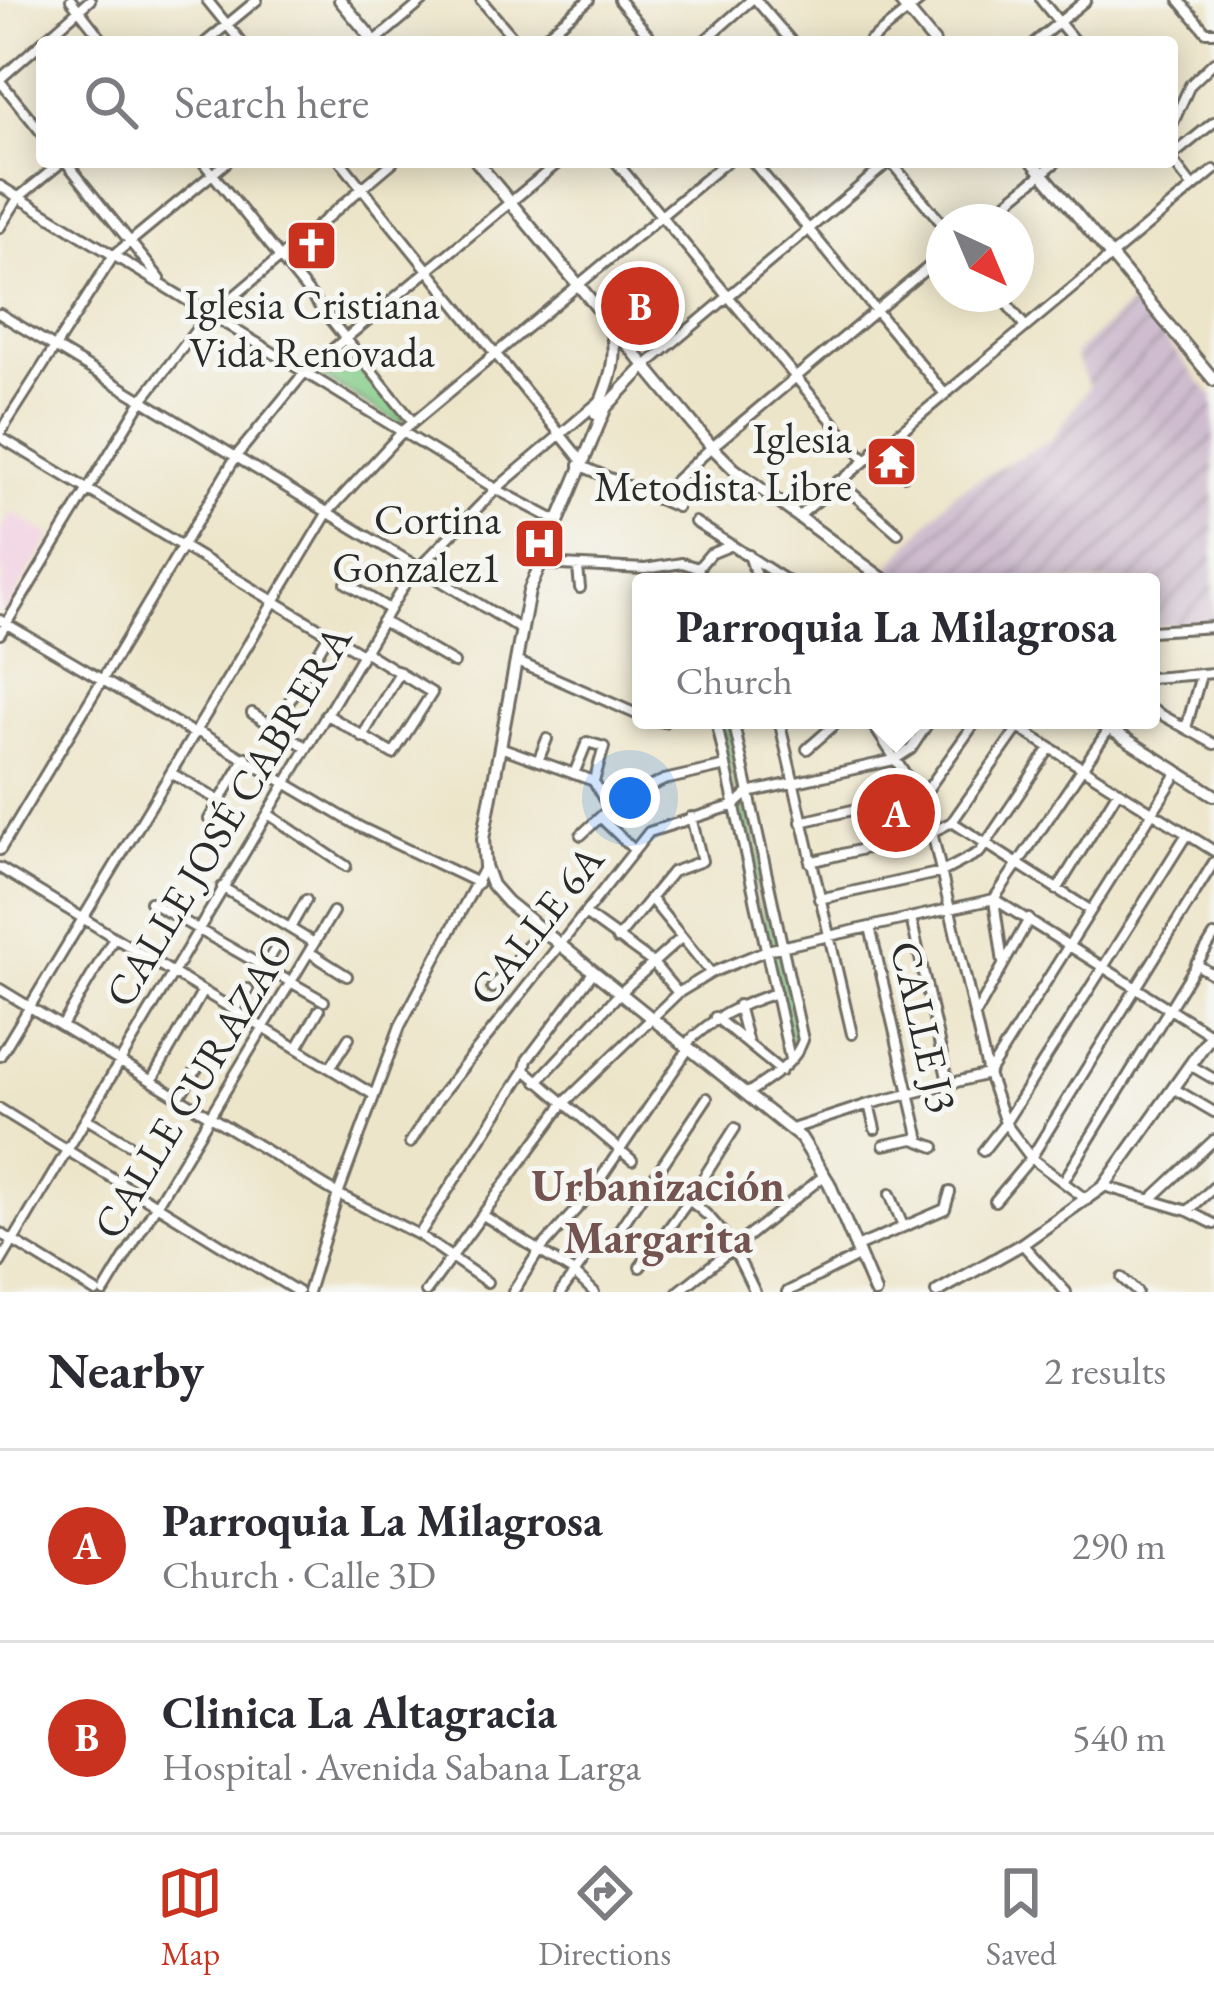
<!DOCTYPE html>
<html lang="en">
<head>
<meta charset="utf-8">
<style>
  body { margin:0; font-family:"EB Garamond",serif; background:#f7f7f7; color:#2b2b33 }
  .compass { position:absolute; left:926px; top:204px; width:108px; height:108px; border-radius:50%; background:#fff; box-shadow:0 6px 30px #0003; rotate:136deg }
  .you { position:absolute; left:630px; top:798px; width:42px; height:42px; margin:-30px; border:9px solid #fff; border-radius:50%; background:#1a73e8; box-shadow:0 0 0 18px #1a73e833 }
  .badge { display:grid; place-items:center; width:78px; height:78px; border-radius:50%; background:#c8321e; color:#fff; font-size:39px; font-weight:700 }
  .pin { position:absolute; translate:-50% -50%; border:6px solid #fff; box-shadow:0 3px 12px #0006 }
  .popup { position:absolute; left:632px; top:573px; width:528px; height:156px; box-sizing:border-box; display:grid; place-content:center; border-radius:12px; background:#fff; filter:drop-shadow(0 3px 9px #0005); font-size:39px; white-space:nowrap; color:#7c7c81 }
  .popup b { font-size:45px; color:#2b2b33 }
  .popup::after { content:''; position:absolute; left:50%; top:100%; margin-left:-24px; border:24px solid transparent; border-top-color:#fff }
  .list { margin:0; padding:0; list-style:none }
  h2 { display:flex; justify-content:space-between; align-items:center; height:156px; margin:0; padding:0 48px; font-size:51px }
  h2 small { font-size:39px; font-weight:400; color:#7c7c81 }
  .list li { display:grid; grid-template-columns:78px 1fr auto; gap:36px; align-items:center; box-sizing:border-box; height:192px; padding:0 48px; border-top:3px solid #e1e1e2 }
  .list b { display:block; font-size:45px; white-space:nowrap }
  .list p { margin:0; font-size:39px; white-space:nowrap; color:#7c7c81 }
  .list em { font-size:39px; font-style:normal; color:#7c7c81 }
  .icon { flex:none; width:66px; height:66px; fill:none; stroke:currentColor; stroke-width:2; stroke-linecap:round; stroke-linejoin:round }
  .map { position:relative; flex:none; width:1214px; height:1292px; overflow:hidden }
  .search { position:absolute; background:#fff; box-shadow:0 6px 30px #0003; left:36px; right:36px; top:36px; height:132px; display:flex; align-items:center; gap:30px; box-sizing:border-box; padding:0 42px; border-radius:12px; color:#7c7c81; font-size:45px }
  .sheet { height:540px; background:#fff }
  nav { display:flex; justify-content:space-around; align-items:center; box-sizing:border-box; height:168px; border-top:3px solid #e1e1e2; background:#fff; font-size:33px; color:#7c7c81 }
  nav a { display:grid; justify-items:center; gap:6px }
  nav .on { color:#c8321e }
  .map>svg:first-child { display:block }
</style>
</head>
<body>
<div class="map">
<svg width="1214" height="1292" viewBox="0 0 1214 1292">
  <defs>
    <pattern id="industrial-furrows" width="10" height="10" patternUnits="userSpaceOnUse" patternTransform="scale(3)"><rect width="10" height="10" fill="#cfbdcf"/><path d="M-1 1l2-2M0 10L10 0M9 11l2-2" fill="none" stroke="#a89aa8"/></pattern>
    <pattern id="park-tufts" width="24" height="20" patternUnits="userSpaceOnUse" patternTransform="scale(3)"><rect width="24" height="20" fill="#83cc88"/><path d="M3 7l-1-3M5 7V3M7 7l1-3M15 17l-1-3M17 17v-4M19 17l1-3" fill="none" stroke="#71af76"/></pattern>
  </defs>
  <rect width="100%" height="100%" fill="#f6f6f2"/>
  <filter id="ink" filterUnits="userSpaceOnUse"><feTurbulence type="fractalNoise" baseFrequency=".00833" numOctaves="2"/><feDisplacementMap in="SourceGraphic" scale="24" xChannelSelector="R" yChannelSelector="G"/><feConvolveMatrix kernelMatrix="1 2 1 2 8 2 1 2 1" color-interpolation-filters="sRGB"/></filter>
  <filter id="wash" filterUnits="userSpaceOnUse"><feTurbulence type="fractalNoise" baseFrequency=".004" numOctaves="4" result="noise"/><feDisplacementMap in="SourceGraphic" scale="48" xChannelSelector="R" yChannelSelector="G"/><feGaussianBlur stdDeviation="2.7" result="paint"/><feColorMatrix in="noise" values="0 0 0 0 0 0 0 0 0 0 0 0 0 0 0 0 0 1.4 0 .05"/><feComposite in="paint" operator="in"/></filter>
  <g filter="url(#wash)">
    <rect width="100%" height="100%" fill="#ede5c9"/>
    <!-- built -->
    <path fill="#f2cfe1" d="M12,512l39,24 -47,79 -4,-2v-27l5,-9 -5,-4v-42z"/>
    <!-- industrial -->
    <path fill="url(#industrial-furrows)" d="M1134,301l80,97v224l-63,4v-44h-252l-13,-11 68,-78 98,-54 37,-52 -15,-33z"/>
    <!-- park -->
    <path fill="url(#park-tufts)" stroke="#577c5a" stroke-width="3" d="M346,347l60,73 -5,4 -87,-52z
      M720,720h10l70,320 -7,11z"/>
  </g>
  <g filter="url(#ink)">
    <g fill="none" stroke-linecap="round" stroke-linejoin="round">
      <defs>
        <path id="minor" d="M71,0l33,42
          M207,0l34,42
          M481,0l36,42
          M619,0l35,42
          M756,0l36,42
          M1041,0l34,42
          M1179,0l27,32h8
          M206,42l51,-42
          M374,42l50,-42
          M538,42l51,-42
          M703,42l48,-42
          M869,42l52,-42
          M1035,42l51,-42
          M0,79l90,-79
          M0,81l42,52
          M1172,125l18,-40 24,-23
          M1172,156l42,-34
          M1172,160l20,26
          M66,162l94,117
          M203,162l210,260
          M341,162l240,298
          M616,162l248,297
          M753,162l191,231
          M891,162l53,64
          M0,186l496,303 61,32
          M983,222l73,-60
          M0,227l19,-30 43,-35
          M999,294l25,31
          M0,314l522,316
          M645,366l244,-204
          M0,433l114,-178 113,-93
          M0,437l362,217
          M874,450l6,6 5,-3 19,22
          M579,465l98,42
          M838,481l60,52
          M656,499l56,-52 232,-193
          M799,516l415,-346
          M695,522l94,60
          M749,555l9,27
          M540,564l105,5 37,-6 16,5
          M578,568l2,20
          M698,568l12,-14 22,-9
          M698,568l4,14
          M346,583l43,26
          M0,620l195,114
          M382,621l72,42
          M1151,631l63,-4
          M0,634l142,-234 58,-75 193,-163
          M516,661l125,55
          M1151,678l63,-5
          M1151,709l63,35
          M283,712l46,-78
          M252,713l54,34
          M326,714l67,40 39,-61 -68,-42
          M656,720l8,2
          M716,720l74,339
          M733,720l70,320c-9,25 -33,38 -55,53
          M779,720l73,314
          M870,720l49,76 13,36 56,242 17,49 26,35 56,42
          M1006,720l208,131
          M1186,728l15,-53
          M197,731l163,96 118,56
          M362,737l38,-65
          M500,747l91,33 4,-2 9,-31 -17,-5 -13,32
          M807,749l33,-29
          M538,761l9,-22
          M171,773l49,28
          M593,780l16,29
          M268,814l78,52
          M600,817l33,32
          M209,819l37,-62
          M801,822l124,-29 52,-73
          M952,822l138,88
          M581,835l35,-33 48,-22 62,-14
          M0,850l237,-395 68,-83 254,-210
          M810,862l122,-30 20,-10 66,-94
          M0,868l374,227
          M222,887l92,56
          M1057,890l61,-99
          M650,898l61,75
          M819,899l123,-27 38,-20 70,-104
          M994,899l219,137
          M994,900l9,63
          M150,902l174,99
          M585,914l68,49 25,30
          M911,918l37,164
          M870,927l50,213
          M290,928l16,-28
          M617,939l55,-67 30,-11 -11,-44
          M309,952l38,24
          M1196,964l18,11
          M263,968l14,-22
          M492,988l48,-57
          M0,989l338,205 81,41 68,47
          M738,1005l10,38
          M234,1010l14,-21
          M977,1012l52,-93
          M715,1017l66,54
          M62,1026l52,-88
          M686,1044c28,-27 52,-39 90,-51
          M297,1048l22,-38
          M0,1056l328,-544 76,-82 322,-268
          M1190,1065l24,14
          M330,1068l19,-30
          M525,1070l107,90
          M152,1080l51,-89
          M537,1082l82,-88 63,-57
          M1173,1088l41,24
          M179,1097l26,-41
          M869,1104l6,25
          M0,1109l298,183
          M87,1119l42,25
          M792,1129l77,-25 119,-30 190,-302
          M410,1143l27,-43 212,-268 86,-27 13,-12 146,-33 17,-11 19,-29
          M884,1145l30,-6 21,8
          M983,1151l22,-28 182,-289
          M656,1180c60,34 69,50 99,112
          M1063,1182l151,-246
          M1104,1186l84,25 26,13
          M890,1194l13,32
          M1151,1199l63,-59
          M995,1201l36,-43 183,-296
          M1188,1211l26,-24
          M483,1215l91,58 20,19
          M0,1233l96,59
          M419,1235l106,-165 2,-10 65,-86
          M611,1242l96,-144
          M1022,1244l44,48
          M859,1246l86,-37 5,-17
          M0,1263l407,-683 89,-91 105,-89
          M640,1267l50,-68 45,-71
          M1122,1278l15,14
          M104,1292l229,-380
          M308,1292l30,-98 62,-168 84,-158
          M426,1292l138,-189 114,-110 33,-20 56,-23 227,-51 121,-179
          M513,1292l26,-41 51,-57 99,-146
          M561,1292l28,-39
          M678,1292l147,-117
          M787,1292l73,-37"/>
        <path id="major" d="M340,0l35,42
          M899,0l35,42
          M477,162l235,285 22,22 153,113
          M1033,162l181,218
          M645,366l-39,41 -77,184 -46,248 2,27 7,19 15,17 294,236 28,45 46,109
          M596,414c12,-30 23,-53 15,-86
          M1096,720l118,75
          M937,1292l85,-48 82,-58 110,-155"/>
      </defs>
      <!-- minor casing -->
      <use href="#minor" stroke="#6f6c62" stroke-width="14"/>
      <!-- major casing -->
      <use href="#major" stroke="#6f6c62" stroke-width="16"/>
      <!-- minor -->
      <use href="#minor" stroke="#fff" stroke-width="8"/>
      <!-- major -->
      <use href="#major" stroke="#fff" stroke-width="10"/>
    </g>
  </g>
  <!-- icons -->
  <defs>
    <symbol id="church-square" viewBox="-11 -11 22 22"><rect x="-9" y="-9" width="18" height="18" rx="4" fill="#c8321e" stroke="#f6f6f2"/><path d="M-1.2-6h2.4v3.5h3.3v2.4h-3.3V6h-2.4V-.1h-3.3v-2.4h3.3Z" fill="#fff"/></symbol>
    <symbol id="temple-square" viewBox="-11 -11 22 22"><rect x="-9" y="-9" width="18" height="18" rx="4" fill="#c8321e" stroke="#f6f6f2"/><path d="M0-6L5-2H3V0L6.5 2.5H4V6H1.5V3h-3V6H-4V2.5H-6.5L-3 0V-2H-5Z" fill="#fff"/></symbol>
    <symbol id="hospital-square" viewBox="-11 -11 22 22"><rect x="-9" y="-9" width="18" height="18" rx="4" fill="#c8321e" stroke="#f6f6f2"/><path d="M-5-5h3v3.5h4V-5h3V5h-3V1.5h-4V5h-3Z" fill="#fff"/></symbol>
  </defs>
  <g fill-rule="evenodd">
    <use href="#church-square" x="282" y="216" width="59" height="59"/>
    <use href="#temple-square" x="862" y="432" width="59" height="59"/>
    <use href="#hospital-square" x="510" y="514" width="59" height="59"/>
  </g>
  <g text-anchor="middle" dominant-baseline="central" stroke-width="10" stroke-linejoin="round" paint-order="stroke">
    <!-- poi labels -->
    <g font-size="42" fill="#2b2b2b" stroke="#f6f6f2" text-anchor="end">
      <text x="312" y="304" text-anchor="middle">Iglesia Cristiana<tspan x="312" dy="48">Vida Renovada</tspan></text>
      <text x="852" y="438">Iglesia<tspan x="852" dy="48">Metodista Libre</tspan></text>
      <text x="501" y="519">Cortina<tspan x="501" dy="48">Gonzalez1</tspan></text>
    </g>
    <!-- street labels -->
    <g font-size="42" fill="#2b2b2b" stroke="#f6f6f2">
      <text transform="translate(228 816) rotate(-59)">CALLE JOSÉ CABRERA</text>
      <text transform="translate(536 925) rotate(-52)">CALLE 6A</text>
      <text transform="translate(924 1027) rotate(77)">CALLE J3</text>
      <text transform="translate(193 1086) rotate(-59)">CALLE CURAZAO</text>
    </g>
    <!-- neighbourhood labels -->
    <g font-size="45" font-weight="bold" fill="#735450" stroke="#f6f6f2">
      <text x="658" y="1185">Urbanización<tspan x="658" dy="52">Margarita</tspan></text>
    </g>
  </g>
</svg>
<svg class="compass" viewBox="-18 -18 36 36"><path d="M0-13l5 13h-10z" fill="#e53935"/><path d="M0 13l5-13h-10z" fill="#7c7c81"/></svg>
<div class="you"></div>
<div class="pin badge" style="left:896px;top:813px">A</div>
<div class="popup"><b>Parroquia La Milagrosa</b>Church</div>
<div class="pin badge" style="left:640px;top:306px">B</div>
<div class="search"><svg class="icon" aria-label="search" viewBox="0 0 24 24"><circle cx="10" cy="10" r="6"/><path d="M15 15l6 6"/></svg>Search here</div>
</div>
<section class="sheet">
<h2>Nearby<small>2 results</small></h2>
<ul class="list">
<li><span class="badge">A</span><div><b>Parroquia La Milagrosa</b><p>Church · Calle 3D</p></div><em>290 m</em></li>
<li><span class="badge">B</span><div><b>Clinica La Altagracia</b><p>Hospital · Avenida Sabana Larga</p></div><em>540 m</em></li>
</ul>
</section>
<nav>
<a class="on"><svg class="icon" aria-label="map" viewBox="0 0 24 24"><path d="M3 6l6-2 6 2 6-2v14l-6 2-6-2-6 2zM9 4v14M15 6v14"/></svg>Map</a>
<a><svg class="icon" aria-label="directions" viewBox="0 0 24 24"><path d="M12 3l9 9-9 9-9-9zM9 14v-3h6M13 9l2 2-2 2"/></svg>Directions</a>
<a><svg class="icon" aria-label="saved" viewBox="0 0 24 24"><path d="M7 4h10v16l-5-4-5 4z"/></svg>Saved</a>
</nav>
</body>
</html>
